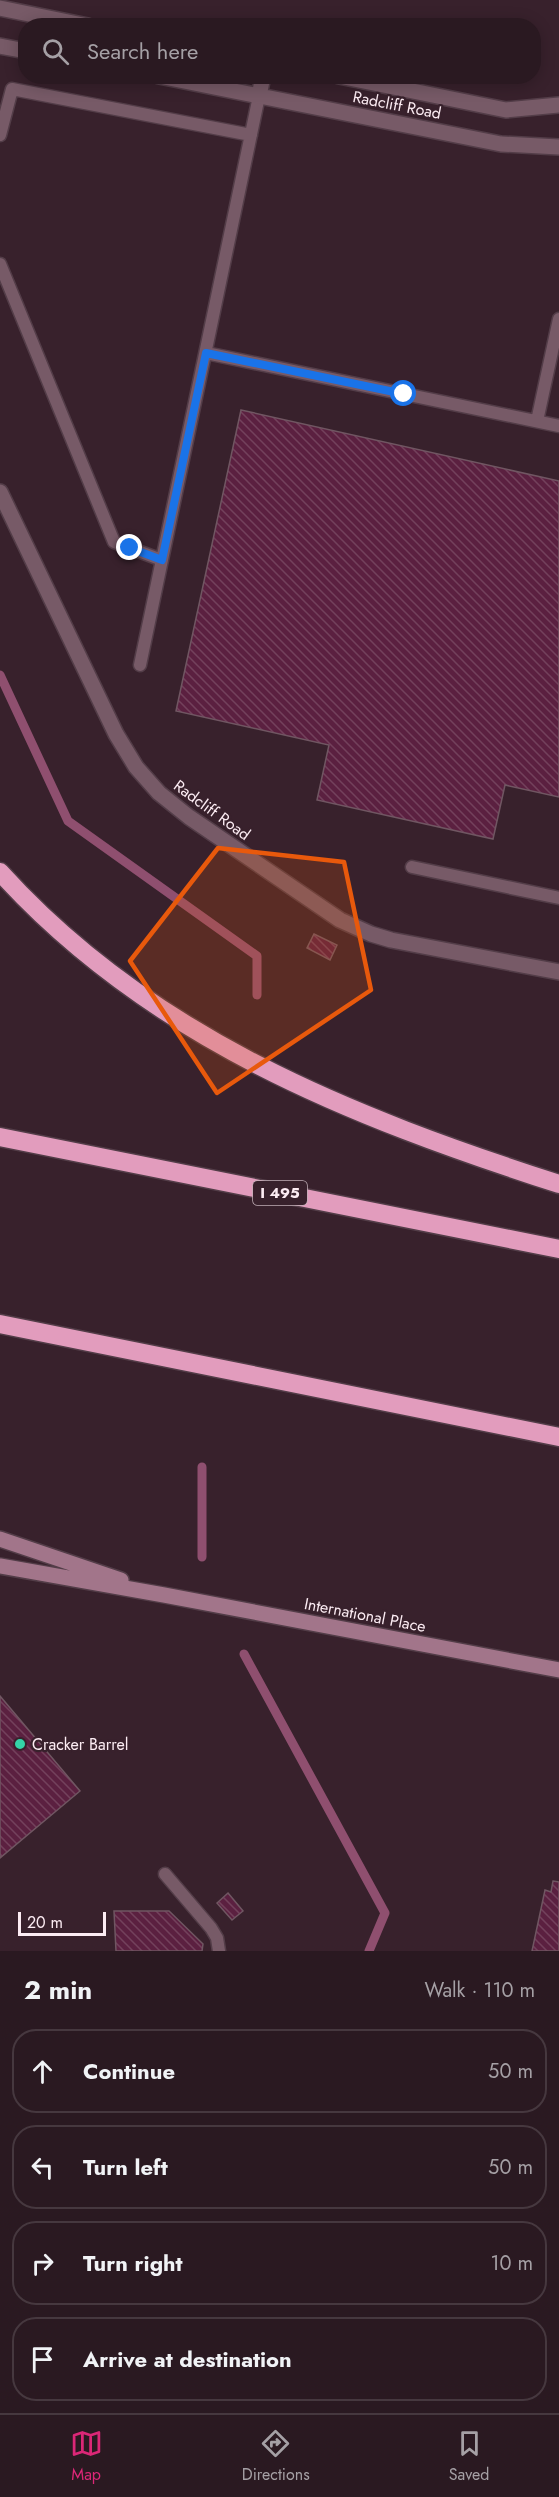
<!DOCTYPE html>
<html lang="en">
<head>
<meta charset="utf-8">
<style>
  body { margin:0; font-family:Jost,sans-serif; background:#36262e; color:#f1f3f6 }
  .scale { position:absolute; left:18px; bottom:15px; width:88px; box-sizing:border-box; padding-left:6px; border:3px solid #fcecf3; border-top:0; font-size:16px; line-height:21px; white-space:nowrap; color:#fcecf3; -webkit-text-stroke:4px #38212c; paint-order:stroke }
  .stop { position:absolute; width:18px; height:18px; margin:-14px; border:4px solid #1a73e8; border-radius:50%; background:#fff }
  .stop.end { background:#1a73e8; border-color:#fff; box-shadow:0 2px 6px #0008 }
  .list { margin:0; padding:0; list-style:none }
  h2 { display:flex; justify-content:space-between; align-items:center; height:78px; margin:0; padding:0 24px; font-size:26px }
  h2 small { font-size:20px; font-weight:400; color:#a5a0a5 }
  .list li { display:grid; grid-template-columns:39px 1fr auto; gap:18px; align-items:center; box-sizing:border-box; height:84px; margin:0 12px 12px; padding:0 12px; border:2px solid #46383f; border-radius:24px }
  .list b { display:block; font-size:22px; white-space:nowrap }
  .list em { font-size:20px; font-style:normal; color:#a5a0a5 }
  .icon { flex:none; width:33px; height:33px; fill:none; stroke:currentColor; stroke-width:2; stroke-linecap:round; stroke-linejoin:round }
  .map { position:relative; flex:none; width:559px; height:1951px; overflow:hidden }
  .search { position:absolute; background:#2a1921; box-shadow:0 3px 15px #0003; left:18px; right:18px; top:18px; height:66px; display:flex; align-items:center; gap:15px; box-sizing:border-box; padding:0 21px; border-radius:24px; color:#a5a0a5; font-size:22px }
  .sheet { height:462px; background:#2a1921 }
  nav { display:flex; justify-content:space-around; align-items:center; box-sizing:border-box; height:84px; border-top:2px solid #46383f; background:#2a1921; font-size:16px; color:#a5a0a5 }
  nav a { display:grid; justify-items:center; gap:3px }
  nav .on { color:#db2777 }
  .map>svg:first-child { display:block }
</style>
</head>
<body>
<div class="map">
<svg width="559" height="1951" viewBox="0 0 559 1951">
  <defs>
    <pattern id="building-back-hatch" width="6" height="6" patternUnits="userSpaceOnUse" patternTransform="scale(1.5)"><rect width="6" height="6" fill="#5b2040"/><path d="M-1 5l2 2M0 0l6 6M5-1l2 2" fill="none" stroke="#73415c"/></pattern>
  </defs>
  <rect width="100%" height="100%" fill="#38212c"/>
  <g fill="none" stroke-linecap="round" stroke-linejoin="round">
    <!-- stream -->
    <path stroke="#8f4f6f" stroke-width="9" d="M0,675l68,146 189,135v39
      M202,1467v90
      M244,1654l141,259 -16,38"/>
  </g>
  <!-- building -->
  <path fill="url(#building-back-hatch)" stroke="#705662" stroke-width="1.5" d="M241,410l318,71v316l-54,-12 -12,54 -176,-39 12,-55 -153,-34z
    M314,934l23,11 -7,15 -23,-12z
    M0,1696l80,95 -80,67z
    M553,1881l6,1v69h-27l13,-61 6,2z
    M228,1893l15,18 -11,9 -15,-17z
    M114,1911h55l34,33 -1,7h-86z"/>
  <g fill="none" stroke-linecap="round" stroke-linejoin="round">
    <defs>
      <path id="service" d="M0,135l12,-46 239,46
        M0,264l114,278 48,18
        M206,353l353,73
        M537,421l22,-102
        M140,665l119,-569
        M412,867l147,31
        M165,1874l46,54 6,10 2,13"/>
      <path id="minor" d="M0,8l88,18
        M0,46l26,5
        M159,76l342,68 58,3
        M339,76l167,34 53,-5
        M259,96l4,-20
        M0,492l116,242 20,33 23,26 30,24 151,103 31,14 20,6 168,32"/>
      <path id="secondary" d="M0,1539l121,41
        M0,1566l164,29 395,75"/>
      <path id="motorway" d="M0,872c150,166 352,245 559,312
        M0,1137l559,112
        M0,1324l559,113"/>
    </defs>
    <!-- service casing -->
    <use href="#service" stroke="#533d48" stroke-width="15"/>
    <!-- minor casing -->
    <use href="#minor" stroke="#533d48" stroke-width="18"/>
    <!-- secondary casing -->
    <use href="#secondary" stroke="#533d48" stroke-width="18"/>
    <!-- motorway casing -->
    <use href="#motorway" stroke="#533d48" stroke-width="21"/>
    <!-- service -->
    <use href="#service" stroke="#775a67" stroke-width="12"/>
    <!-- minor -->
    <use href="#minor" stroke="#775a67" stroke-width="15"/>
    <!-- secondary -->
    <use href="#secondary" stroke="#a2758a" stroke-width="15"/>
    <!-- motorway -->
    <use href="#motorway" stroke="#e29cbd" stroke-width="18"/>
  </g>
  <g fill="none" stroke-linecap="round" stroke-linejoin="round">
    <!-- route -->
    <path stroke="#1a73e8" stroke-width="8" d="M130,548l32,12 44,-207 198,41"/>
  </g>
  <!-- marked area -->
  <path fill="#e8590c" fill-opacity="0.2" stroke="#e8590c" stroke-width="4.5" stroke-linejoin="round" d="M218,848l126,14 27,128 -154,103 -87,-132z"/>
  <!-- markers -->
  <circle fill="#34d4a8" stroke="#38212c" stroke-width="2" cx="20" cy="1744" r="6"/>
  <g text-anchor="middle" dominant-baseline="central" stroke-width="4.5" stroke-linejoin="round" paint-order="stroke">
    <!-- shield labels -->
    <rect fill="#38212c" stroke="#c1afb7" stroke-width="1.5" x="253" y="1181" width="54" height="24" rx="4.5"/>
    <g font-size="15" font-weight="bold" fill="#fcecf3">
      <text x="280" y="1193">I 495</text>
    </g>
    <!-- street labels -->
    <g font-size="16" fill="#fcecf3" stroke="#38212c">
      <text transform="translate(397 105) rotate(11)">Radcliff Road</text>
      <text transform="translate(212 810) rotate(36)">Radcliff Road</text>
      <text transform="translate(365 1615) rotate(11)">International Place</text>
    </g>
    <!-- poi labels -->
    <g font-size="16" fill="#fcecf3" stroke="#38212c" text-anchor="start">
      <text x="32" y="1744">Cracker Barrel</text>
    </g>
  </g>
</svg>
<div class="scale">20 m</div>
<div class="stop" style="left:404px;top:394px"></div>
<div class="stop end" style="left:130px;top:548px"></div>
<div class="search"><svg class="icon" aria-label="search" viewBox="0 0 24 24"><circle cx="10" cy="10" r="6"/><path d="M15 15l6 6"/></svg>Search here</div>
</div>
<section class="sheet">
<h2>2 min<small>Walk · 110 m</small></h2>
<ul class="list">
<li><svg class="icon" aria-label="ahead" viewBox="0 0 24 24"><path d="M12 20V5M6 11l6-6 6 6"/></svg><div><b>Continue</b></div><em>50 m</em></li>
<li><svg class="icon" aria-label="left" viewBox="0 0 24 24"><path d="M17 20v-9H6M10 6l-5 5 5 5"/></svg><div><b>Turn left</b></div><em>50 m</em></li>
<li><svg class="icon" aria-label="right" viewBox="0 0 24 24"><path d="M7 20v-9h11M14 6l5 5-5 5"/></svg><div><b>Turn right</b></div><em>10 m</em></li>
<li><svg class="icon" aria-label="arrive" viewBox="0 0 24 24"><path d="M6 21V4h12l-3 4 3 4H6"/></svg><div><b>Arrive at destination</b></div></li>
</ul>
</section>
<nav>
<a class="on"><svg class="icon" aria-label="map" viewBox="0 0 24 24"><path d="M3 6l6-2 6 2 6-2v14l-6 2-6-2-6 2zM9 4v14M15 6v14"/></svg>Map</a>
<a><svg class="icon" aria-label="directions" viewBox="0 0 24 24"><path d="M12 3l9 9-9 9-9-9zM9 14v-3h6M13 9l2 2-2 2"/></svg>Directions</a>
<a><svg class="icon" aria-label="saved" viewBox="0 0 24 24"><path d="M7 4h10v16l-5-4-5 4z"/></svg>Saved</a>
</nav>
</body>
</html>
